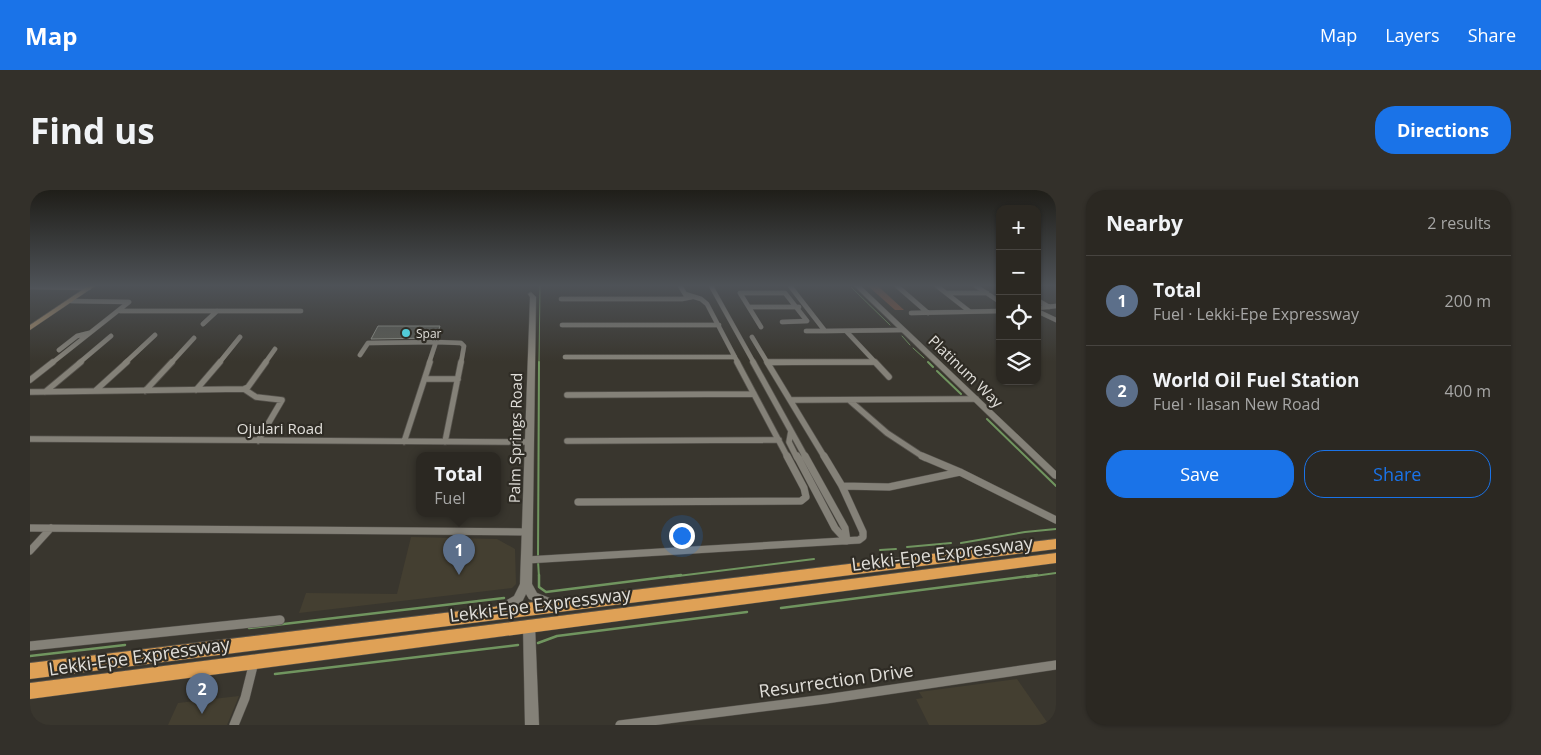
<!DOCTYPE html>
<html lang="en">
<head>
<meta charset="utf-8">
<style>
  body { margin:0; font-family:"Open Sans",sans-serif; background:#33302a; color:#f1f3f6 }
  .controls { position:absolute; right:15px; top:15px; display:grid; overflow:hidden; border-radius:10px; box-shadow:0 1px 4px #0004 }
  .controls button { width:45px; height:45px; display:grid; place-items:center; padding:0; border:0; border-bottom:1px solid #474440; background:#2b2822; color:#f1f3f6; font:25px sans-serif }
  .you { position:absolute; left:651px; top:345px; width:18px; height:18px; margin:-12px; border:4px solid #fff; border-radius:50%; background:#1a73e8; box-shadow:0 0 0 8px #1a73e833 }
  .badge { display:grid; place-items:center; width:32px; height:32px; border-radius:50%; background:#1a73e8; color:#fff; font-size:16px; font-weight:700 }
  .pin { position:absolute; translate:-50% -41px; filter:drop-shadow(0 1px 2px #0008) }
  .pin::after { content:''; position:absolute; top:26px; width:18px; height:15px; background:inherit; clip-path:polygon(0 0,100% 0,50% 100%) }
  .popup { position:absolute; left:386px; top:262px; width:85px; height:65px; box-sizing:border-box; display:grid; place-content:center; border-radius:10px; background:#2b2822; filter:drop-shadow(0 1px 4px #0005); font-size:16px; white-space:nowrap; color:#a6a6a5 }
  .popup b { font-size:19px; color:#f1f3f6 }
  .popup::after { content:''; position:absolute; left:50%; top:100%; margin-left:-10px; border:10px solid transparent; border-top-color:#2b2822 }
  .list { margin:0; padding:0; list-style:none }
  h2 { display:flex; justify-content:space-between; align-items:center; height:65px; margin:0; padding:0 20px; font-size:21px }
  h2 small { font-size:16px; font-weight:400; color:#a6a6a5 }
  .list li { display:grid; grid-template-columns:32px 1fr auto; gap:15px; align-items:center; box-sizing:border-box; height:90px; padding:0 20px; border-top:1px solid #474440 }
  .list b { display:block; font-size:19px; white-space:nowrap }
  .list p { margin:0; font-size:16px; white-space:nowrap; color:#a6a6a5 }
  .list em { font-size:16px; font-style:normal; color:#a6a6a5 }
  .actions { display:flex; gap:10px; padding:15px 20px }
  .actions a { flex:1; padding:11px 0; border:1px solid #1a73e8; border-radius:20px; text-align:center; font-size:18px; color:#1a73e8 }
  .actions .main { background:#1a73e8; color:#fff }
  .icon { flex:none; width:28px; height:28px; fill:none; stroke:currentColor; stroke-width:2; stroke-linecap:round; stroke-linejoin:round }
  .map { position:relative; flex:none; width:1026px; height:535px; overflow:hidden; border-radius:20px }
  header { display:flex; align-items:center; gap:30px; box-sizing:border-box; height:70px; padding:0 25px; background:#1a73e8; color:#fff }
  header strong { font-size:24px }
  nav { display:flex; gap:28px; margin-inline-start:auto; font-size:18px }
  .intro { display:flex; align-items:center; justify-content:space-between; box-sizing:border-box; height:120px; padding:0 30px }
  h1 { margin:0; font-size:35px }
  .button { padding:12px 22px; border-radius:20px; background:#1a73e8; color:#fff; font-size:18px; font-weight:700 }
  main { display:flex; gap:30px; padding:0 30px }
  aside { flex:1; background:#2b2822; border-radius:20px; box-shadow:0 1px 4px #0004 }
  .map>svg:first-child { display:block }
</style>
</head>
<body>
<header>
<strong>Map</strong>
<nav><a>Map</a><a>Layers</a><a>Share</a></nav>
</header>
<div class="intro"><h1>Find us</h1><a class="button">Directions</a></div>
<main>
<div class="map">
<svg width="1026" height="535" viewBox="0 0 1026 535">
  <rect width="100%" height="100%" fill="#39362e"/>
  <!-- built -->
  <path fill="#443f31" d="M381,347l86,2 18,10 1,35 -4,4 -213,25 7,-20 91,1z
    M987,489l32,46h-120l-13,-26 7,-1 -4,-6z
    M209,506l-12,29h-59l10,-22z"/>
  <!-- green -->
  <path fill="#825039" d="M838,96h10l26,24h-9z"/>
  <g fill="none" stroke-linecap="round" stroke-linejoin="round">
    <!-- stream-far2 -->
    <path stroke="#70955f" stroke-width="1" d="M821,97l39,38
      M872,146l8,9
      M883,158l11,10
      M509,173l1,-77"/>
    <!-- stream-far1 -->
    <path stroke="#70955f" stroke-width="2" d="M898,172l5,5
      M907,181l24,23
      M957,229l69,67
      M931,353l64,-11 31,-3
      M877,357l44,-4
      M850,360l16,-1
      M508,366l1,-194
      M508,371l1,16
      M640,387l144,-18
      M997,387l29,-4"/>
    <!-- stream -->
    <path stroke="#70955f" stroke-width="2.5" d="M509,385v12l7,5 135,-17
      M751,418l256,-33
      M219,438l255,-30
      M508,453l19,-7 190,-24
      M0,466l95,-11
      M245,484l243,-29"/>
  </g>
  <!-- building -->
  <path fill="#5b5c53" stroke="#93958b" d="M348,136h62l-4,12 -65,1z"/>
  <g fill="none" stroke-linecap="round" stroke-linejoin="round">
    <defs>
      <path id="minor-far3" d="M650,96l5,8 16,5 6,5 31,59
        M681,96l43,77
        M760,96l35,45 78,-1
        M867,96l31,27
        M907,96l32,25
        M946,96l24,16
        M0,97l59,1
        M710,103h45l22,28 -25,1
        M710,103l21,34
        M916,103h41
        M531,109h121l10,-2
        M1007,110l12,7
        M719,117h50
        M1007,118l19,-2
        M90,121h181
        M1007,121l19,9
        M881,123l89,-2
        M173,134l14,-13
        M532,135h157
        M776,141h19
        M816,141l30,32
        M722,147l15,25
        M406,152l25,1 3,3 -3,17
        M29,160l18,-14 12,-3
        M330,165l8,-12 68,-1 -7,21
        M535,167h170
        M22,173l77,-61 -58,-1
        M49,173l32,-27
        M95,173l30,-28
        M141,173l23,-25
        M189,173l21,-26
        M235,173l10,-14
        M737,173l108,-1"/>
      <path id="minor-far2" d="M707,172l51,96
        M723,172l53,96
        M845,172l14,15
        M395,189h33
        M0,190l23,-18
        M214,199l4,-2 18,-25
        M166,200l24,-28
        M65,201l32,-29
        M115,201l27,-29
        M0,202l214,-3 12,8 26,3 -24,41
        M15,202l36,-30
        M537,205l187,-1
        M760,210l186,-1
        M819,210l38,33 38,25
        M761,241l-2,11 8,16
        M0,249l500,3
        M537,251l212,-1
        M374,252l26,-80
        M415,252l16,-80
        M795,268l-58,-96h108"/>
      <path id="minor-far1" d="M767,266l38,72 11,12
        M775,266l40,72 2,13
        M892,266l38,16 96,48
        M812,296l47,1 71,-15
        M548,312l223,-1 5,-4 -2,-9 -17,-32
        M0,338l498,4
        M0,361l21,-23
        M497,370l332,-20 4,-3v-5l-21,-46 -18,-30"/>
      <path id="minor" d="M0,456l250,-26
        M204,535l11,-27 9,-36
        M590,535l206,-26 230,-34"/>
      <path id="tertiary" d="M824,96h7l195,185v8l-3,-1z
        M501,102l5,5 -4,287 5,9 20,8 2,3 -2,3 -4,2 -24,-10 -3,-5 -4,8 -23,13 -4,-2 -2,-3 2,-3 19,-11 6,-12 10,-287 -2,-3z
        M499,431l4,1 2,4 4,99h-14l-2,-99 2,-4z"/>
      <path id="secondary" d="M58,96h7l-65,44v-5z"/>
      <path id="trunk" d="M1026,349v10l-1026,130v-16z
        M1026,363v10l-1026,136v-16z"/>
    </defs>
    <!-- minor-far3 casing -->
    <use href="#minor-far3" stroke="#56534d" stroke-width="5"/>
    <!-- minor-far2 casing -->
    <use href="#minor-far2" stroke="#56534d" stroke-width="7"/>
    <!-- minor-far1 casing -->
    <use href="#minor-far1" stroke="#56534d" stroke-width="8"/>
    <!-- minor casing -->
    <use href="#minor" stroke="#56534d" stroke-width="10"/>
    <!-- tertiary casing -->
    <use href="#tertiary" stroke="#56534d" stroke-width="1"/>
    <!-- secondary casing -->
    <use href="#secondary" stroke="#56534d" stroke-width="1"/>
    <!-- trunk casing -->
    <use href="#trunk" stroke="#56534d" stroke-width="1"/>
    <!-- minor-far3 -->
    <use href="#minor-far3" stroke="#848178" stroke-width="4.5"/>
    <!-- minor-far2 -->
    <use href="#minor-far2" stroke="#848178" stroke-width="5.5"/>
    <!-- minor-far1 -->
    <use href="#minor-far1" stroke="#848178" stroke-width="7"/>
    <!-- minor -->
    <use href="#minor" stroke="#848178" stroke-width="9"/>
    <!-- tertiary -->
    <use href="#tertiary" fill="#848178" fill-rule="evenodd"/>
    <!-- secondary -->
    <use href="#secondary" fill="#a68d6b" fill-rule="evenodd"/>
    <!-- trunk -->
    <use href="#trunk" fill="#dfa156" fill-rule="evenodd"/>
  </g>
  <!-- sky -->
  <linearGradient id="sky" x2="0" y2="1"><stop stop-color="#1f1e19"/><stop offset="0.56" stop-color="#4e5257"/><stop offset="1" stop-color="#4e5257" stop-opacity="0"/></linearGradient>
  <rect width="1026" height="171" fill="url(#sky)"/>
  <!-- markers -->
  <circle fill="#52cbd8" stroke="#2f2c25" stroke-width="2" cx="376" cy="143" r="5"/>
  <g text-anchor="middle" dominant-baseline="central" stroke-width="4.5" stroke-linejoin="round" paint-order="stroke">
    <!-- far-poi labels -->
    <g font-size="12" fill="#e0ded9" stroke="#2f2c25" text-anchor="start">
      <text x="386" y="143">Spar</text>
    </g>
    <!-- street labels -->
    <g font-size="15" fill="#e0ded9" stroke="#2f2c25">
      <text transform="translate(936 181) rotate(44)">Platinum Way</text>
      <text x="250" y="238">Ojulari Road</text>
      <text transform="translate(485 248) rotate(-89)">Palm Springs Road</text>
    </g>
    <!-- near-street labels -->
    <g font-size="18" fill="#e0ded9" stroke="#2f2c25">
      <text transform="translate(912 363) rotate(-7)">Lekki-Epe Expressway</text>
      <text transform="translate(510 414) rotate(-7)">Lekki-Epe Expressway</text>
      <text transform="translate(109 466) rotate(-8)">Lekki-Epe Expressway</text>
      <text transform="translate(806 490) rotate(-8)">Resurrection Drive</text>
    </g>
  </g>
</svg>
<div class="controls">
<button>+</button>
<button>−</button>
<button><svg class="icon" aria-label="locate" viewBox="0 0 24 24"><circle cx="12" cy="12" r="6"/><path d="M12 2v4M12 18v4M2 12h4M18 12h4"/></svg></button>
<button><svg class="icon" aria-label="layers" viewBox="0 0 24 24"><path d="M12 4l9 5-9 5-9-5zM3 14l9 5 9-5"/></svg></button>
</div>
<div class="you"></div>
<div class="pin badge" style="left:429px;top:385px;background:#5c6f8a">1</div>
<div class="popup"><b>Total</b>Fuel</div>
<div class="pin badge" style="left:172px;top:524px;background:#5c6f8a">2</div>
</div>
<aside>
<h2>Nearby<small>2 results</small></h2>
<ul class="list">
<li><span class="badge" style="background:#5c6f8a">1</span><div><b>Total</b><p>Fuel · Lekki-Epe Expressway</p></div><em>200 m</em></li>
<li><span class="badge" style="background:#5c6f8a">2</span><div><b>World Oil Fuel Station</b><p>Fuel · Ilasan New Road</p></div><em>400 m</em></li>
</ul>
<div class="actions"><a class="main">Save</a><a>Share</a></div>
</aside>
</main>
</body>
</html>
